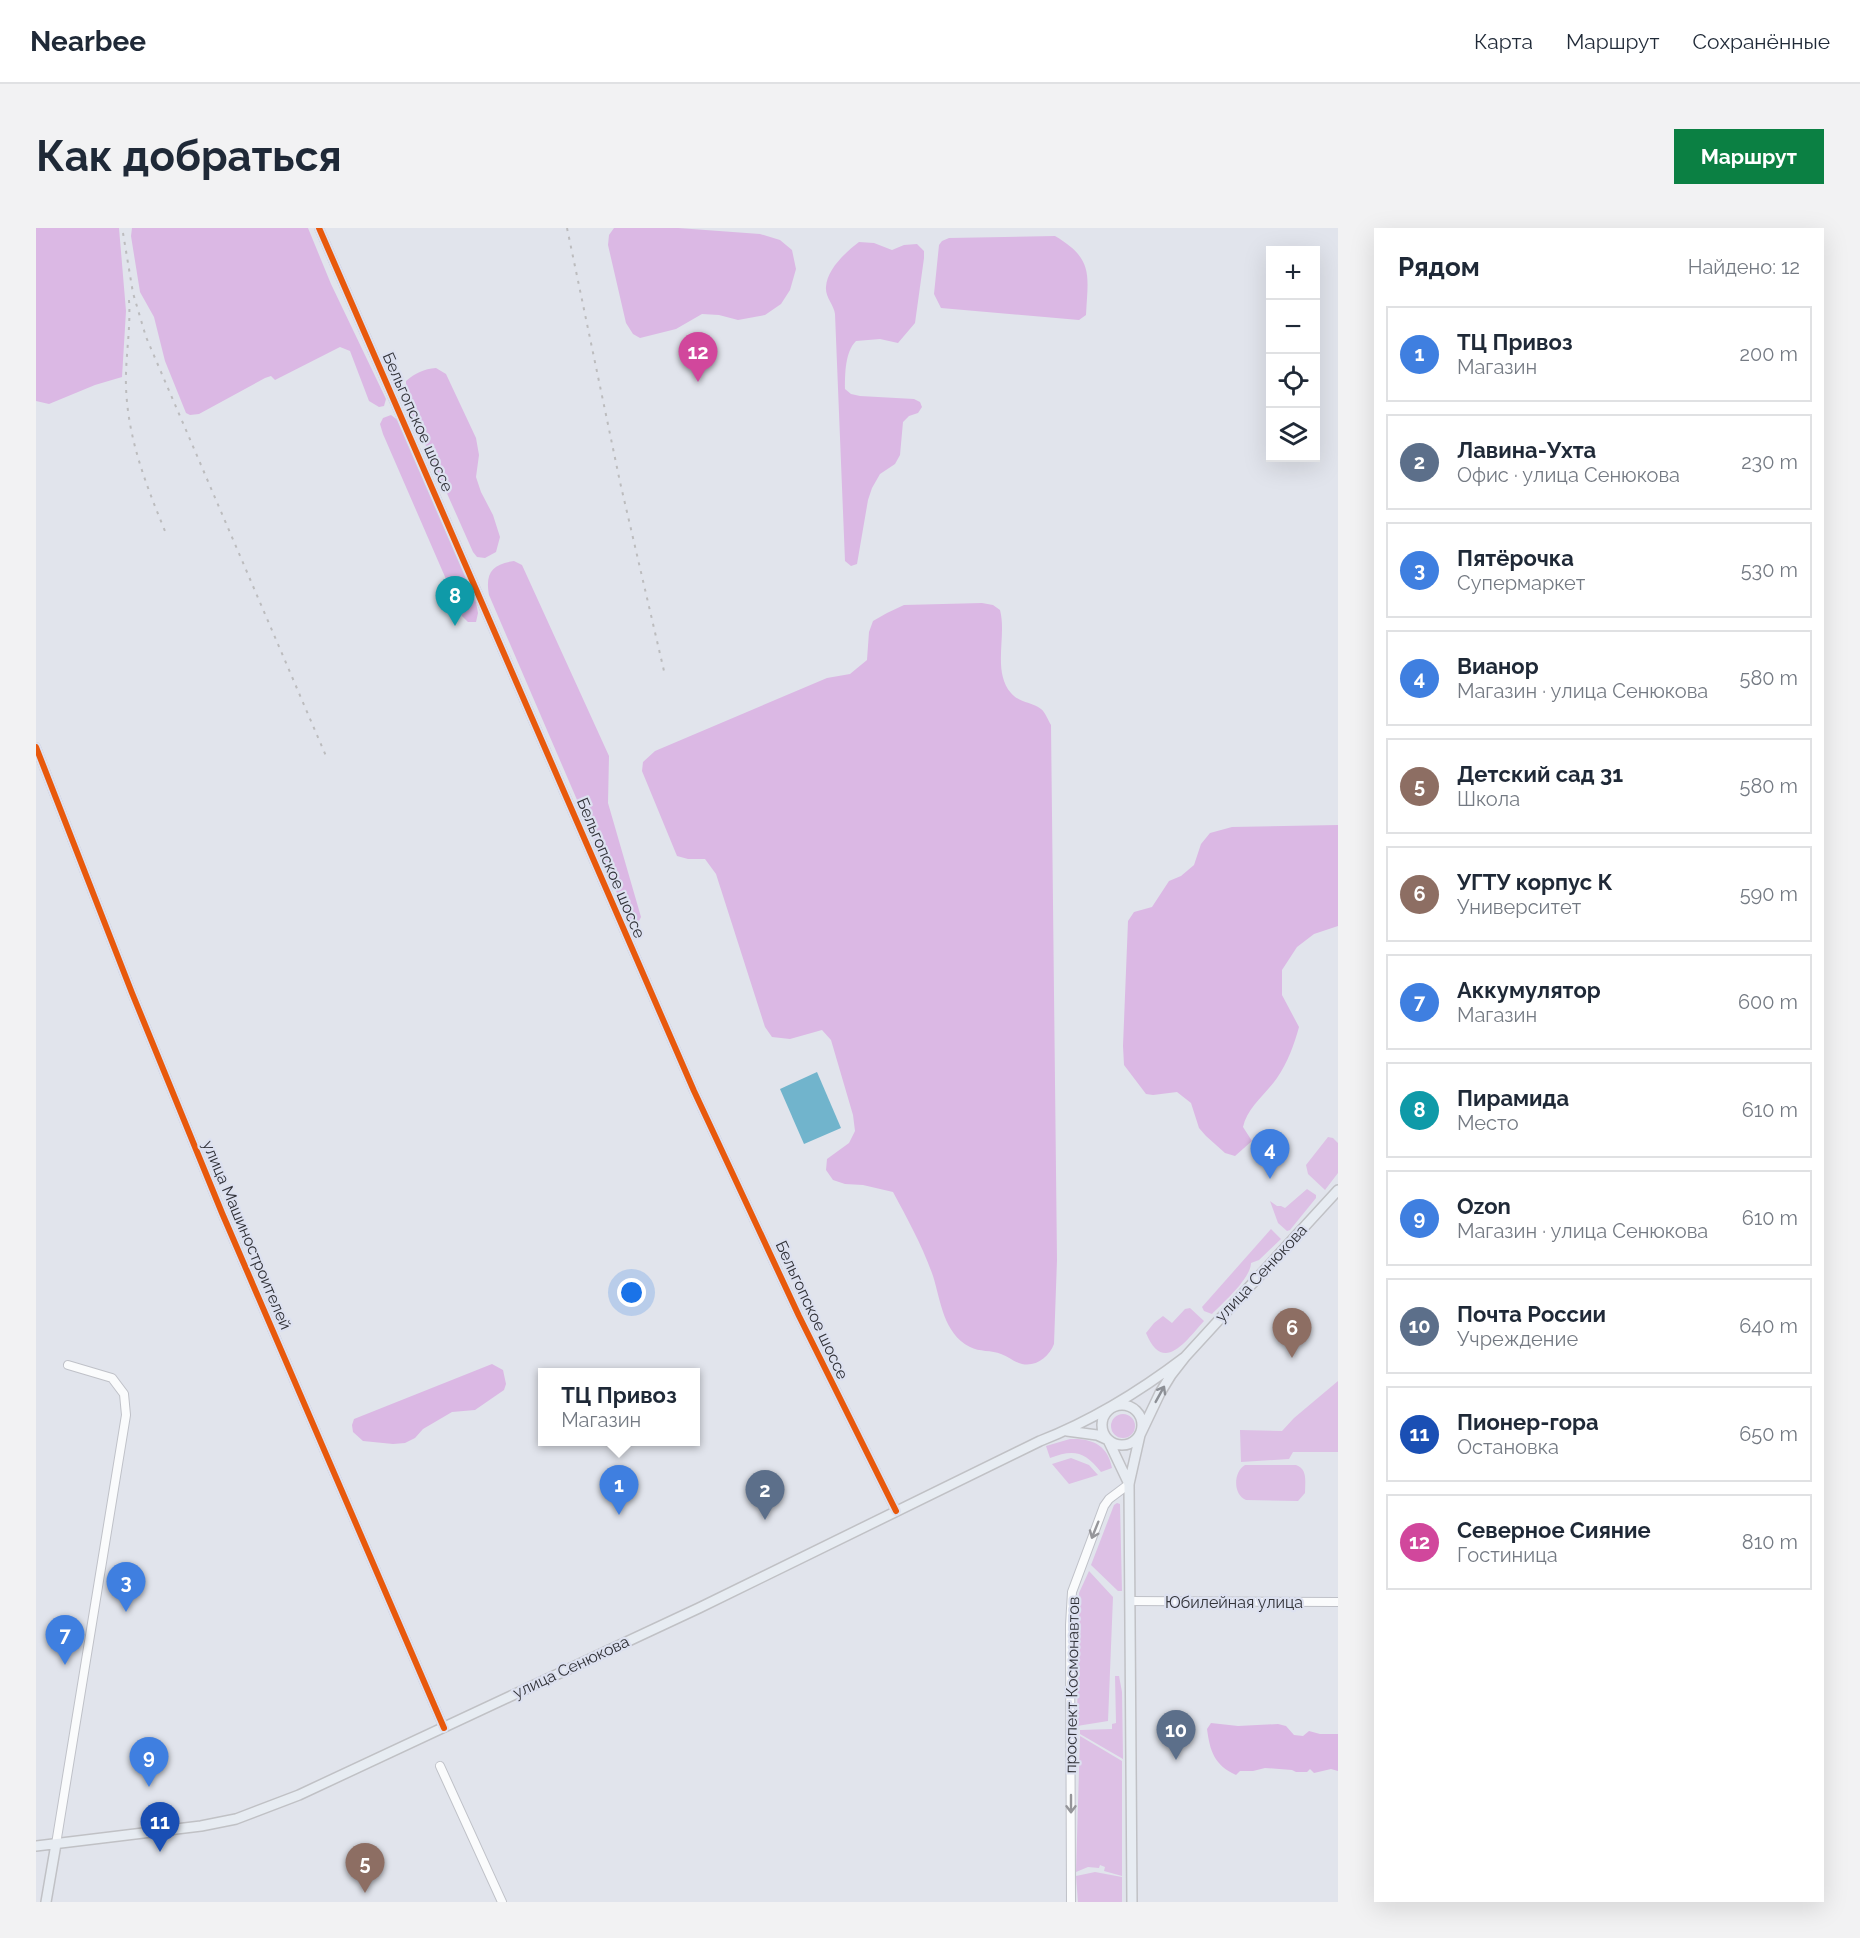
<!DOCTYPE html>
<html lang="ru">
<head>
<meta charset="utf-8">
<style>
  body { margin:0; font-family:Raleway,sans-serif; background:#f2f2f3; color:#1f2937 }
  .controls { position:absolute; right:18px; top:18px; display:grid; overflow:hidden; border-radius:0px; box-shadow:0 6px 24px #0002 }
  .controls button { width:54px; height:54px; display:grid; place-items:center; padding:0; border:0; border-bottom:2px solid #e0e1e3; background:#fff; color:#1f2937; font:30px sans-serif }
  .you { position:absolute; left:596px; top:1065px; width:21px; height:21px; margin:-15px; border:4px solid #fff; border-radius:50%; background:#1a73e8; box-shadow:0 0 0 9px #1a73e833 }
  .badge { display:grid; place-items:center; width:39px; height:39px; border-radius:50%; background:#0b8043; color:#fff; font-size:20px; font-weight:700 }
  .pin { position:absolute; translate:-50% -50px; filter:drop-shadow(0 2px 3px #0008) }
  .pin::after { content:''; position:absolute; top:32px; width:21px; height:18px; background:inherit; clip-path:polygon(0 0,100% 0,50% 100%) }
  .popup { position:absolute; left:502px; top:1140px; width:162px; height:78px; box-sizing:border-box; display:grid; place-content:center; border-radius:0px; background:#fff; filter:drop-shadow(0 2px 4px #0005); font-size:20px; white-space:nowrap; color:#747a83 }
  .popup b { font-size:22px; color:#1f2937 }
  .popup::after { content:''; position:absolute; left:50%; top:100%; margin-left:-12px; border:12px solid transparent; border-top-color:#fff }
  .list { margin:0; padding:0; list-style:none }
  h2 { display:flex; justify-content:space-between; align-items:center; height:78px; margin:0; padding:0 24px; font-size:26px }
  h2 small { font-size:20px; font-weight:400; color:#747a83 }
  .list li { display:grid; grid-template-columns:39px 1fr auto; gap:18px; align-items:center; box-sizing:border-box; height:96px; margin:0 12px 12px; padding:0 12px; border:2px solid #e0e1e3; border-radius:0px }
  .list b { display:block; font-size:22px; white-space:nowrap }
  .list p { margin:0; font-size:20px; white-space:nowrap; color:#747a83 }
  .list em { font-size:20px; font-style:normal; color:#747a83 }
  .icon { flex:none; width:33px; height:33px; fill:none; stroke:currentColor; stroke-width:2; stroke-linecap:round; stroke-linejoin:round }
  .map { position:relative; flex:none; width:1302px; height:1674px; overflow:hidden; border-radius:0px }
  header { display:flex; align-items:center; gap:36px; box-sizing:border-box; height:84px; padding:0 30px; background:#fff; border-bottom:2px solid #e0e1e3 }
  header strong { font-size:28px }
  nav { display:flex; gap:33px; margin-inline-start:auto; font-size:21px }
  .intro { display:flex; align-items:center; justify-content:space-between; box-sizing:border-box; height:144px; padding:0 36px }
  h1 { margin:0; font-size:42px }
  .button { padding:15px 27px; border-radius:0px; background:#0b8043; color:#fff; font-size:21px; font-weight:700 }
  main { display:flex; gap:36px; padding:0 36px }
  aside { flex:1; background:#fff; border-radius:0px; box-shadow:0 6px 24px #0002 }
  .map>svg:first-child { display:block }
</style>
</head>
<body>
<header>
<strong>Nearbee</strong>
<nav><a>Карта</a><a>Маршрут</a><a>Сохранённые</a></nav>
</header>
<div class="intro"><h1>Как добраться</h1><a class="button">Маршрут</a></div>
<main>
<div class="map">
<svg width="1302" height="1674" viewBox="0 0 1302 1674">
  <rect width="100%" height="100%" fill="#e1e4ec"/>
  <!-- green -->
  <path fill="#ddc0e5" d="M1292,909l5,1 5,5v30l-13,17 -17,-16 -2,-9z
    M1271,961l9,6v3l-26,32 -3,1 -9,-8 -8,-22 7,5h4l4,2z
    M1235,1001l10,10 -22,21 -8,3c0,15 -28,40 -39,51l-8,-3 -2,-4z
    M1154,1080l14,13c-18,20 -41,54 -58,12l8,-10 9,-7 9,7 13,-14z
    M1302,1153v71h-45l-4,7 -48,3 -1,-32 42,1 12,-13z
    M1075 1198a12 12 0 1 1 24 0a12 12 0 1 1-24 0Z
    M1034,1211c22,-1 38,6 42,29l-11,4c-16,-21 -28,-23 -51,-14l-4,-12z
    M1035,1230l18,7 9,10 -29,9 -17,-20z
    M1209,1237h51c12,4 9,17 9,28l-7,8 -52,-1c-13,-5 -13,-28 -1,-35z
    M1081,1275l3,1 2,87h-4l-27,-26 23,-60z
    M1053,1343l24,26 -5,124 -31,5 2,-133z
    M1079,1448h4l3,16 1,67 -43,-25v-4l32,-1v-5l4,-1z
    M1044,1508l42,25v115l-18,-5 1,-4 -5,-2 -1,3 -11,-1 -12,5z
    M1059,1644l27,5v25h-44l-2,-26z"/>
  <!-- forest -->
  <path fill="#dbb8e4" d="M0,0h83l7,83 -4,66 -27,8 -46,19 -13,-3z
    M96,0h176l23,56 55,115 -2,7 -5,1 -10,-6 -19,-50 -10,-4 -65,33 -4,-4 -6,2 -66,36 -9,1 -4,-2 -21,-52 -11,-44 -14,-25 -9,-56z
    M578,0h64l82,6 20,6 12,10 4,19 -6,21 -9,14 -16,11 -27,5 -19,-5 -17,-1 -26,15 -36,9 -7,-4 -7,-11 -18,-78 1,-10z
    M1019,8c39,23 33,39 31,79l-7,5 -138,-12 -7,-14 5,-49 3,-4 7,-3z
    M823,14l15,1 18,7 12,-5 13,-1 7,7v7l-9,65 -17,20 -18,-4 -24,2c-11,11 -11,33 -11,48l6,5 9,2 54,3 6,3 2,5 -4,6 -9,3 -6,6 -3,33 -5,9 -15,10 -8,14 -4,12 -11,64 -6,2 -6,-5 -10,-247c-1,-9 -10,-17 -9,-27 1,-18 20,-35 33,-45z
    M400,140l10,6 30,64 3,17 -3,22 5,15 12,23 7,22 -4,15 -11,6 -8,-1 -4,-5 -67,-151v-20c9,-8 18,-12 30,-13z
    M355,187l8,6 77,181 2,11 -2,9h-8l-6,-6 -79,-182 -3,-10 3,-6z
    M478,333l8,4 87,191 -1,47 33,114 -3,6 -5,2 -4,-4 -140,-326c-4,-22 3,-31 25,-34z
    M946,375l11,2 7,5c7,26 -8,61 11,83 8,10 21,9 30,16 4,3 7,11 10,16l6,535 -3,84c-5,13 -18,23 -32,20 -8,-2 -13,-7 -21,-10 -9,-4 -22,-2 -31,-7 -27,-14 -29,-46 -37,-71 -10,-29 -26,-58 -40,-84l-30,-7 -18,-1 -12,-4 -7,-10 1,-11 22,-16 6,-12 -2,-16 -22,-75 -9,-10 -32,9 -18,-2 -7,-10 -49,-153 -11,-15h-17l-11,-3 -35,-85 1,-9 12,-11 172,-73 23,-4 17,-14 2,-28 4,-11 14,-8 17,-8z
    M1302,597v101l-24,8 -17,13 -15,23v25l17,32c-5,18 -11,35 -22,51 -11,16 -30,30 -34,49l9,14 -17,15 -10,-3 -19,-17 -7,-8 -8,-25 -14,-11 -24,3 -7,-1 -22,-29 -1,-19 5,-125 6,-9 18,-5 17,-26 12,-5 13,-11 7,-21 9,-11 22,-6z
    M456,1136l11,6 3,14 -2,6 -29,20 -23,2 -29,17 -8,9 -10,5 -12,1 -30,-3 -10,-9 -1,-7 2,-6z
    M1175,1495l27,3 40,-2 8,2 8,9 9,1 6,-5 11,3h18v37l-7,-2 -17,4 -4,-4 -3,3h-11l-4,-2 -27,-2 -12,3h-13l-4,4c-22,-10 -26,-24 -29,-46z"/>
  <!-- water -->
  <path fill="#71b4cc" d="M781,844l24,56 -37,16 -24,-55z"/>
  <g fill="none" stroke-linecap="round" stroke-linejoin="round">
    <defs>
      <path id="minor" d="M283,0l375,863 105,225 97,195
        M0,519l96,246 90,220 222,515
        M1094,1373l208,1
        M404,1538l62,136
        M20,1616l70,-429 -2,-21 -12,-16 -44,-13
        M1035,1674l-1,-277 2,-33 32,-86 5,-7 20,-15"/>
      <path id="major" d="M1066 1197a20 20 0 1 1 40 0a20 20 0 1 1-40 0Z
        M1031,1203l30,4 11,5 21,44
        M0,1618l165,-20 35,-7 63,-24 400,-187 341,-167c54,-21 99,-49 145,-84
        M10,1674l10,-58
        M1096,1674l-3,-418 11,-49 20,-42 11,-18 14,-18 153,-167"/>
    </defs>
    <!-- minor casing -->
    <use href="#minor" stroke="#bfc1c8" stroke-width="10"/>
    <!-- major casing -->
    <use href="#major" stroke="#c0c1c5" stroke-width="12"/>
    <!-- minor -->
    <use href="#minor" stroke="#fafbfc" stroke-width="8"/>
    <!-- major -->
    <use href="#major" stroke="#e7ecf2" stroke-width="9"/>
    <!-- rail -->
    <path stroke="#bcbcbe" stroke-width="2" stroke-dasharray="3 6" stroke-linecap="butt" d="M531,0l53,254 44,189
      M87,5l10,60 13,44 180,419
      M93,72c2,29 -4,58 -3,87 2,54 21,100 41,149"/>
    <defs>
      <path id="cycleway" d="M283,0l375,863 105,225 97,195
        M0,519l96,246 90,220 222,515"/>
    </defs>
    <!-- cycleway casing -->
    <use href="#cycleway" stroke="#dde1f0" stroke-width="10"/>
    <!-- cycleway -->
    <use href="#cycleway" stroke="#e8590c" stroke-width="6"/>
  </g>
  <!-- one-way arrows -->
  <defs><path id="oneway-shaft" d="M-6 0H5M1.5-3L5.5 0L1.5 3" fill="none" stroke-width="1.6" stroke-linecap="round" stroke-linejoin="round" transform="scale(1.5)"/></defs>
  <use stroke="#8c8f95" href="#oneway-shaft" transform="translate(1124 1166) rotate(-61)"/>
  <g stroke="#96969a">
    <use href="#oneway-shaft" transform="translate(1059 1302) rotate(112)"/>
    <use href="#oneway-shaft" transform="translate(1035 1576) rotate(90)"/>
  </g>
  <g text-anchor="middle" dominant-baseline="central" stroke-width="4.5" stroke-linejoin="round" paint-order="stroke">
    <!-- street labels -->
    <g font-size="16" fill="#313238" stroke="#dde1f0">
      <text transform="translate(382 194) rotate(66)">Бельгопское шоссе</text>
      <text transform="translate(575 640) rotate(67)">Бельгопское шоссе</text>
      <text transform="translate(211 1007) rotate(67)">улица Машиностроителей</text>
      <text transform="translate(1225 1045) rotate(-47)">улица Сенюкова</text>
      <text transform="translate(776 1082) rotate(65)">Бельгопское шоссе</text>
      <text x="1198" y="1374">Юбилейная улица</text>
      <text transform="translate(535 1439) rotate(-25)">улица Сенюкова</text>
      <text transform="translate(1036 1457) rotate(-89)">проспект Космонавтов</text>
    </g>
  </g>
</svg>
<div class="controls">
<button>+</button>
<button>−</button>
<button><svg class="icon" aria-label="locate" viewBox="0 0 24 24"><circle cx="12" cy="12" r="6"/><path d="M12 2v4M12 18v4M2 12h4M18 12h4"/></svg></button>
<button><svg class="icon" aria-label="layers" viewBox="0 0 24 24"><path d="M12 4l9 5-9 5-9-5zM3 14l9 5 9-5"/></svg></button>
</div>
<div class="you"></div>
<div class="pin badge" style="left:583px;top:1287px;background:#3f7fe0">1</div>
<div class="popup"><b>ТЦ Привоз</b>Магазин</div>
<div class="pin badge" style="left:729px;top:1292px;background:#5c6f8a">2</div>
<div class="pin badge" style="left:90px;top:1384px;background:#3f7fe0">3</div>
<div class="pin badge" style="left:1234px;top:951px;background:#3f7fe0">4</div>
<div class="pin badge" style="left:329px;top:1665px;background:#8d6e63">5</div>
<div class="pin badge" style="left:1256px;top:1130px;background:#8d6e63">6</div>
<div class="pin badge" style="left:29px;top:1437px;background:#3f7fe0">7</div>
<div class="pin badge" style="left:419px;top:398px;background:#0f9aa8">8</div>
<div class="pin badge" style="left:113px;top:1559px;background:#3f7fe0">9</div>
<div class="pin badge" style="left:1140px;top:1532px;background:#5c6f8a">10</div>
<div class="pin badge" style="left:124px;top:1624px;background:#1a4fb4">11</div>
<div class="pin badge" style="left:662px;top:154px;background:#d1479c">12</div>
</div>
<aside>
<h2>Рядом<small>Найдено: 12</small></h2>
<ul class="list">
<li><span class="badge" style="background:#3f7fe0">1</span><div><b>ТЦ Привоз</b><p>Магазин</p></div><em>200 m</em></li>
<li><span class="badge" style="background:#5c6f8a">2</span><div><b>Лавина-Ухта</b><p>Офис · улица Сенюкова</p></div><em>230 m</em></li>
<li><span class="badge" style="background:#3f7fe0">3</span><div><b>Пятёрочка</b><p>Супермаркет</p></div><em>530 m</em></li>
<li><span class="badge" style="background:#3f7fe0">4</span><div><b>Вианор</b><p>Магазин · улица Сенюкова</p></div><em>580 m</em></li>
<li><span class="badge" style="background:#8d6e63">5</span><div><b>Детский сад 31</b><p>Школа</p></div><em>580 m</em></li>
<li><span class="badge" style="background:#8d6e63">6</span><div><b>УГТУ корпус К</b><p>Университет</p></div><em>590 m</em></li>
<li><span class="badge" style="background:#3f7fe0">7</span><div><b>Аккумулятор</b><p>Магазин</p></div><em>600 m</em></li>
<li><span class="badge" style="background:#0f9aa8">8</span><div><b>Пирамида</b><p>Место</p></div><em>610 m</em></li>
<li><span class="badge" style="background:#3f7fe0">9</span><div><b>Ozon</b><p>Магазин · улица Сенюкова</p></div><em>610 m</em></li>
<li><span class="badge" style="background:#5c6f8a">10</span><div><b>Почта России</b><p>Учреждение</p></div><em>640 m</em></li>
<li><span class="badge" style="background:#1a4fb4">11</span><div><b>Пионер-гора</b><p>Остановка</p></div><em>650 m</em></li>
<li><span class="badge" style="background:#d1479c">12</span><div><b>Северное Сияние</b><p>Гостиница</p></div><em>810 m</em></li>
</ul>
</aside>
</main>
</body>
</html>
